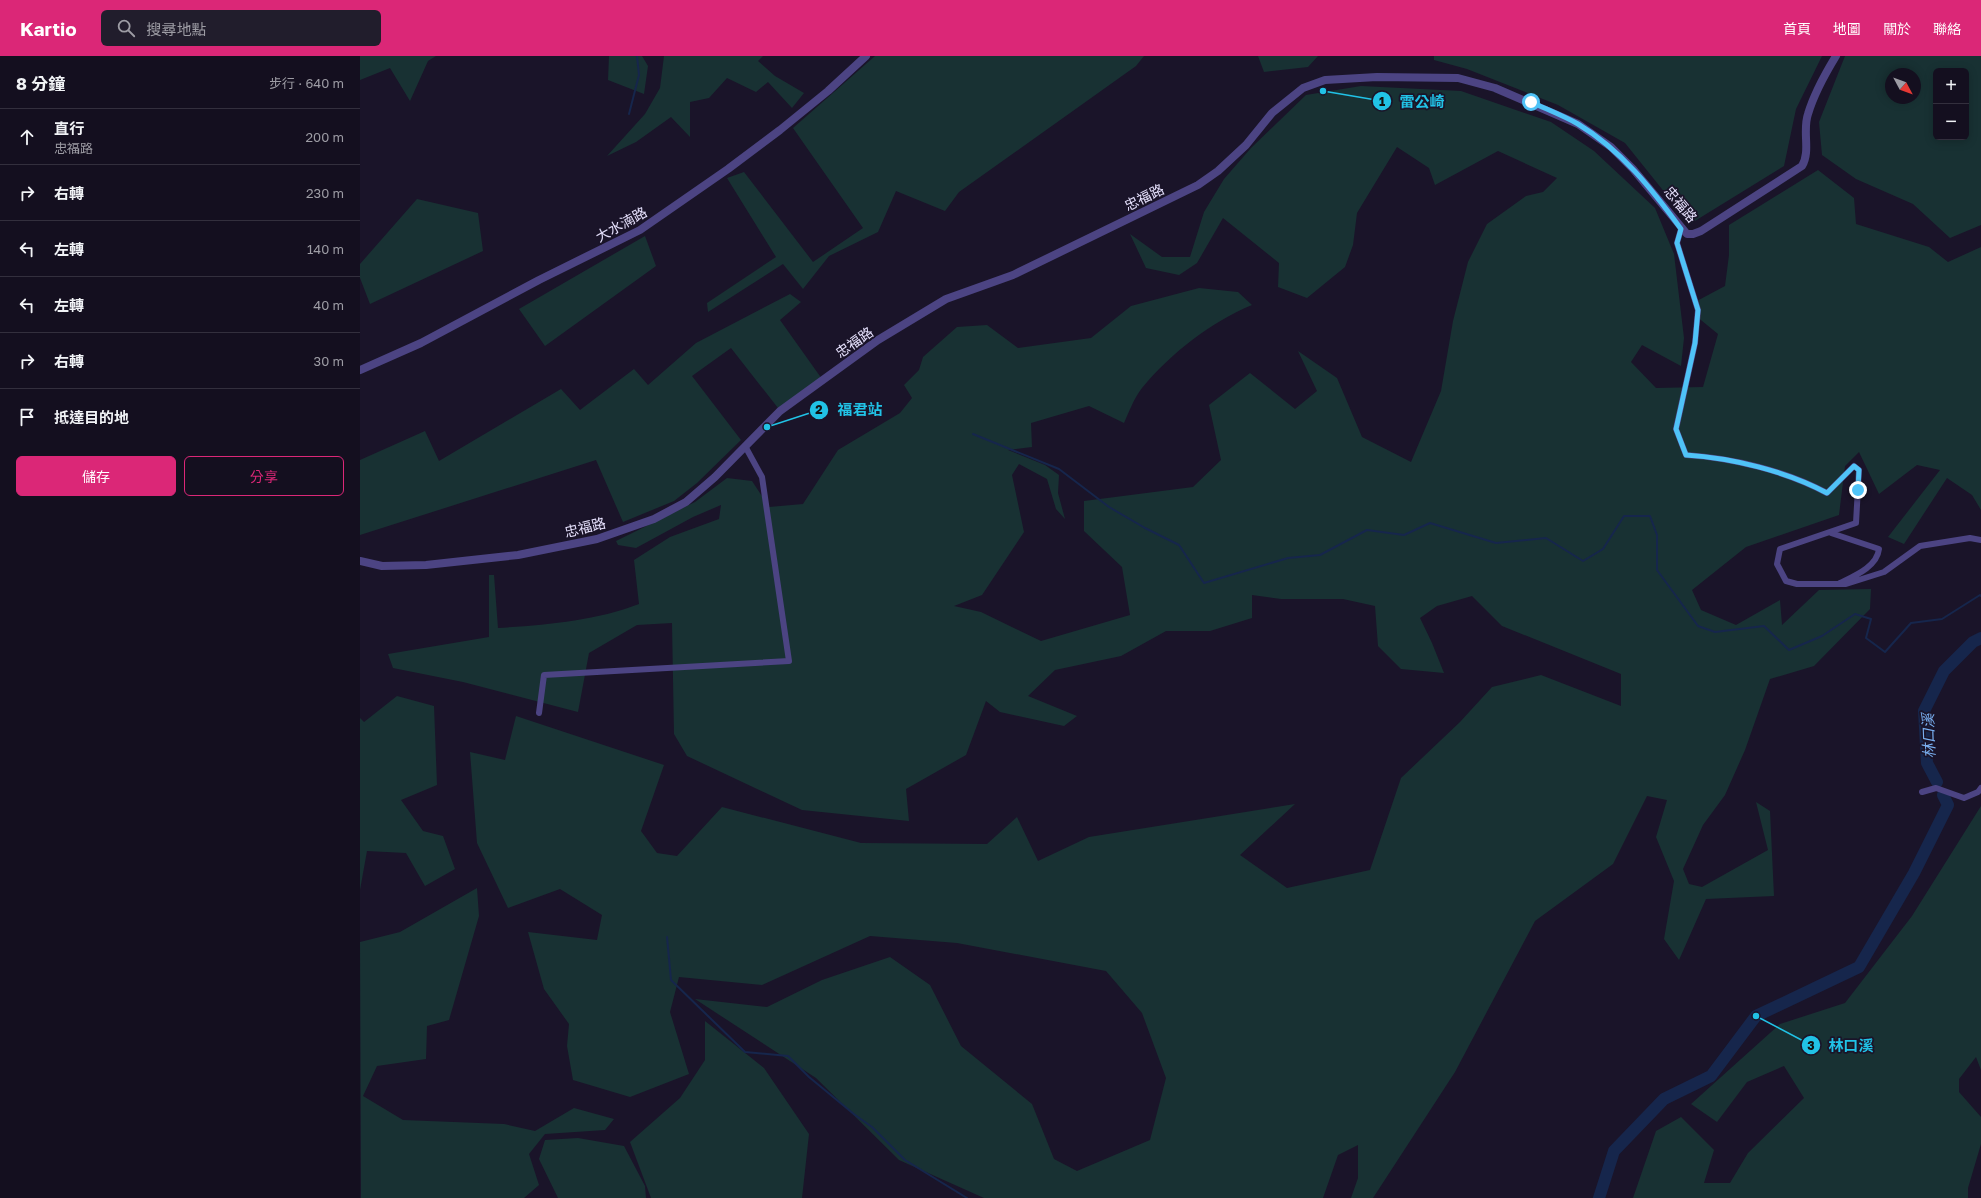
<!DOCTYPE html>
<html lang="zh-TW">
<head>
<meta charset="utf-8">
<style>
  body { margin:0; font-family:"Golos Text","Noto Sans TC",sans-serif; background:#211d2c; color:#f1f3f6 }
  .controls { position:absolute; right:12px; top:12px; display:grid; overflow:hidden; border-radius:6px; box-shadow:0 2px 10px #0003 }
  .controls button { width:36px; height:36px; display:grid; place-items:center; padding:0; border:0; border-bottom:1px solid #332f3d; background:#140f1f; color:#f1f3f6; font:20px sans-serif }
  .compass { position:absolute; left:1525px; top:12px; width:36px; height:36px; border-radius:50%; background:#140f1f; box-shadow:0 2px 10px #0003; rotate:131deg }
  .stop { position:absolute; width:12px; height:12px; margin:-9px; border:3px solid #4fc3f7; border-radius:50%; background:#fff }
  .stop.end { background:#4fc3f7; border-color:#fff; box-shadow:0 1px 4px #0008 }
  .list { margin:0; padding:0; list-style:none }
  h2 { display:flex; justify-content:space-between; align-items:center; height:52px; margin:0; padding:0 16px; font-size:17px }
  h2 small { font-size:13px; font-weight:400; color:#9d9ca4 }
  .list li { display:grid; grid-template-columns:26px 1fr auto; gap:12px; align-items:center; box-sizing:border-box; height:56px; padding:0 16px; border-top:1px solid #332f3d }
  .list b { display:block; font-size:15px; white-space:nowrap }
  .list p { margin:0; font-size:13px; white-space:nowrap; color:#9d9ca4 }
  .list em { font-size:13px; font-style:normal; color:#9d9ca4 }
  .actions { display:flex; gap:8px; padding:12px 16px }
  .actions a { flex:1; padding:9px 0; border:1px solid #db2777; border-radius:6px; text-align:center; font-size:14px; color:#db2777 }
  .actions .main { background:#db2777; color:#fff }
  .icon { flex:none; width:22px; height:22px; fill:none; stroke:currentColor; stroke-width:2; stroke-linecap:round; stroke-linejoin:round }
  .map { position:relative; flex:none; width:1621px; height:1142px; overflow:hidden }
  header { display:flex; align-items:center; gap:24px; box-sizing:border-box; height:56px; padding:0 20px; background:#db2777; color:#fff }
  header strong { font-size:19px }
  nav { display:flex; gap:22px; margin-inline-start:auto; font-size:14px }
  .search { width:280px; height:36px; background:#211d2c; display:flex; align-items:center; gap:10px; box-sizing:border-box; padding:0 14px; border-radius:6px; color:#9d9ca4; font-size:15px }
  main { display:flex }
  aside { flex:1; background:#140f1f }
  .map>svg:first-child { display:block }
</style>
</head>
<body>
<header>
<strong>Kartio</strong>
<div class="search"><svg class="icon" aria-label="search" viewBox="0 0 24 24"><circle cx="10" cy="10" r="6"/><path d="M15 15l6 6"/></svg>搜尋地點</div>
<nav><a>首頁</a><a>地圖</a><a>關於</a><a>聯絡</a></nav>
</header>
<main>
<aside>
<h2>8 分鐘<small>步行 · 640 m</small></h2>
<ul class="list">
<li><svg class="icon" aria-label="ahead" viewBox="0 0 24 24"><path d="M12 20V5M6 11l6-6 6 6"/></svg><div><b>直行</b><p>忠福路</p></div><em>200 m</em></li>
<li><svg class="icon" aria-label="right" viewBox="0 0 24 24"><path d="M7 20v-9h11M14 6l5 5-5 5"/></svg><div><b>右轉</b></div><em>230 m</em></li>
<li><svg class="icon" aria-label="left" viewBox="0 0 24 24"><path d="M17 20v-9H6M10 6l-5 5 5 5"/></svg><div><b>左轉</b></div><em>140 m</em></li>
<li><svg class="icon" aria-label="left" viewBox="0 0 24 24"><path d="M17 20v-9H6M10 6l-5 5 5 5"/></svg><div><b>左轉</b></div><em>40 m</em></li>
<li><svg class="icon" aria-label="right" viewBox="0 0 24 24"><path d="M7 20v-9h11M14 6l5 5-5 5"/></svg><div><b>右轉</b></div><em>30 m</em></li>
<li><svg class="icon" aria-label="arrive" viewBox="0 0 24 24"><path d="M6 21V4h12l-3 4 3 4H6"/></svg><div><b>抵達目的地</b></div></li>
</ul>
<div class="actions"><a class="main">儲存</a><a>分享</a></div>
</aside>
<div class="map">
<svg width="1621" height="1142" viewBox="0 0 1621 1142">
  <rect width="100%" height="100%" fill="#1a1429"/>
  <!-- green -->
  <path fill="#183133" fill-rule="evenodd" d="M0,0h76l-8,5 -18,40 -20,-33 -30,12z
    M249,0h33l6,10 -4,28 -36,-14z
    M304,0h99l-5,5 17,15 29,17 -12,15 -24,-26 -12,10 -29,-14 -18,20 -19,4v35l-19,-20 -35,25 -29,14 38,-42 15,-26z
    M515,0h269l-8,10 -177,126 -14,19 -49,-20 -18,41 -49,24 -26,33 -20,-25 -75,48 -1,-9 69,-46 -49,-79 17,-6 69,90 50,-34 -70,-100z
    M898,0h60l-10,11 -44,5z
    M1074,0h388l-26,53 -12,57 -94,58 -65,-81 -67,-38 -91,-36 -33,-9z
    M1485,0h136v169l-31,13 -37,-34 -57,-25 -34,-24 -3,-33zM1576,15h30v66h-30zM1531,18h24v24h-24z
    M1001,30l100,5 90,31 43,29 61,57 19,46 10,84 -3,28 -39,-21 -11,17 25,26 47,-1 15,-53 -22,-18 -1,-14 30,-16 4,-31v-30l89,-55 36,28 2,26 73,23 19,15 33,-15v263l-9,-15 -25,-17 -43,66 -16,-7 52,-67 -23,-5 -38,29 -20,-42 -14,14 -6,49 -93,32 -54,43 9,20 35,15 44,-25 2,25 37,-35 52,-1 -1,20 -56,57 -44,13 -25,71 -20,45 -22,30 -20,44 6,15 13,3 66,-37 -12,-48 14,9 4,85 -68,3 -27,61 -15,-21 10,-58 -18,-44 11,-37 -20,-4 -34,68 -78,57 -80,151 -82,126h-22l7,-20v-33l-20,10 -15,43h-339l-85,-38 -83,-82 -121,-79 72,8 55,-27 68,-23 40,28 31,61 71,58 22,55 23,12 73,-31 16,-62 -24,-65 -36,-42 -149,-28 -87,-7 -108,49 -83,-8 -9,35 19,62 -59,23 -57,-17 -6,-34 2,-22 -25,-35 -16,-57 69,8 5,-25 -42,-26 -52,19 -31,-65 -7,-91 35,8 11,-44 148,49 -23,66 16,22 20,3 45,-49 139,36 126,1 30,-27 21,44 51,-24 206,-33 -55,51 47,33 83,-18 31,-92 59,-56 32,-35 49,-12 80,31v-32l-119,-48 -30,-30 -35,10 -17,12 12,25 12,30 -43,-4 -23,-23 -3,-40 -32,-7h-62l-29,-4v23l-42,13h-44l-45,25 -66,14 -27,26 49,20 -13,10 -64,-14 -14,-11 -20,54 -60,34 3,32 -107,-11 -115,-54 -13,-22 -2,-111 -35,2 -48,28 -11,59 -115,-30 -70,-14 -5,-14 101,-17v-62h5l4,53c47,-3 97,-7 141,-24l-5,-44 36,-23 49,-18 2,-14 -28,12 -57,31 -18,-3 -2,-4 79,-39 32,-24 25,3 17,26 34,-3 35,-54 62,-37 12,-15 -8,-13 15,-15 4,-13 34,-30 30,-2 31,23 73,-10 40,-32 68,-18 39,4 14,13c-41,17 -81,48 -110,83 -8,10 -13,24 -18,35l-35,-17 -58,17 1,24 -24,3 37,15 14,10 -1,18 7,26 -9,-10 -9,-30 -28,-15 -7,11 12,57 -42,63 -28,11 27,6 60,29 89,-26 -8,-48 -38,-36v-30l109,-14 28,-27 -12,-55 41,-32 45,36 22,-18 -19,-40 39,27 25,59 49,25 30,-71 12,-70 15,-59 19,-38 39,-28 17,-4 14,-14 -59,-27 -63,34 -6,-17 -32,-21 -40,66 -4,32 -8,22 -38,31 -29,-11 1,-24 -56,-45 -26,45 -18,12 -33,-7 -16,-34 32,23h28l14,-45 20,-33 27,-31 55,-53z
    M57,143l61,14 5,38 -113,53 -10,-26v-14z
    M285,180l11,30 -111,80 -26,-37z
    M430,238l11,8 -21,18 42,59 -44,29 -47,-60 -39,28 49,64 -44,43 -23,18 -51,21 -27,-62 -236,75v-75l65,-29 14,30 122,-72 19,21 54,-41 14,16 48,-42z
    M37,640l37,10 3,79 -36,15 22,31 20,5 12,33 -30,17 -19,-33 -39,-2 -7,39v-172l4,4z
    M1621,750v264l-5,-13 -17,22v13l22,25v27l-13,44v10h-335l23,-67 25,-14 33,33 -10,33h26l18,-30 56,-55 -20,-32 -37,16 -30,40 -26,-18 89,-80 65,-21 67,-87z
    M117,832l2,28 -30,104 -22,6 -1,33 -49,7 -14,30 40,24 101,4 31,7 39,-23 40,11 -9,11 -60,4 -16,20 10,31 -15,13h-163l-1,-256 40,-10z
    M345,965l59,47 45,66 -7,64h-151l-21,-56 50,-44 25,-38z
    M218,1082l46,8 21,40 1,12h-88l-19,-39 6,-19z"/>
  <g fill="none" stroke-linecap="round" stroke-linejoin="round">
    <!-- stream -->
    <path stroke="#16264c" stroke-width="2" d="M269,58l10,-39 -2,-19
      M613,378l86,35 50,38 36,21 34,17 25,38 84,-25 32,-3 47,-25 37,5 26,-12 66,20 50,-5 37,23 20,-12 21,-33h26l7,19v35l41,56 17,6 49,-6 25,24 33,-14 33,-22 16,5 -5,19 19,14 26,-29 31,-4 38,-24 1,1
      M307,881l4,43 74,72 43,4 21,21 46,38 17,12 33,33 62,38"/>
    <!-- river -->
    <path stroke="#16264c" stroke-width="12" d="M1577,726l-10,-19 -3,-52 20,-40 29,-29 8,-4
      M1239,1142l15,-47 50,-52 47,-23 45,-60 103,-49 55,-94 34,-68 -5,-10"/>
    <!-- minor -->
    <path stroke="#4c4483" stroke-width="6" d="M1321,173l-4,14 21,67 -3,33 -19,86 10,26c47,3 100,16 141,38l27,-27 5,4 -3,53 -76,26 -3,15 9,17 11,3h49l38,-12 36,-26 50,-8 11,2
      M1471,477l48,16c-2,18 -25,27 -39,34
      M179,657l5,-38 245,-14 -27,-184 -17,-31
      M1562,736l14,-4 28,10 14,-6 3,-4"/>
    <!-- tertiary -->
    <path stroke="#4c4483" stroke-width="8" d="M0,314l61,-27 118,-63 101,-50 88,-61 52,-39 48,-39 38,-35
      M0,505l22,5 44,-1 92,-10 79,-16 57,-20 32,-17 29,-25 65,-66 98,-71 68,-41 67,-24 185,-90 20,-14 28,-26 26,-32 31,-25 22,-8 52,-3 81,1 37,10 83,36 33,23 22,22 54,65h6l8,-3 101,-65c9,-15 0,-35 6,-52 6,-20 17,-40 28,-58"/>
  </g>
  <g fill="none" stroke-linecap="round" stroke-linejoin="round">
    <!-- route -->
    <path stroke="#4fc3f7" stroke-width="5" d="M1171,46c15,7 33,14 47,22 43,26 74,65 103,105l-4,14 21,67 -3,33 -19,86 10,26c46,3 100,16 141,38l27,-27 5,4 -1,20"/>
  </g>
  <g text-anchor="middle" dominant-baseline="central" stroke-width="3.5" stroke-linejoin="round" paint-order="stroke">
    <!-- street labels -->
    <g font-size="14" fill="#e5e0fc" stroke="#1a1429">
      <text transform="translate(784 141) rotate(-26)">忠福路</text>
      <text transform="translate(1321 148) rotate(50)">忠福路</text>
      <text transform="translate(261 168) rotate(-29)">大水湳路</text>
      <text transform="translate(494 286) rotate(-35)">忠福路</text>
      <text transform="translate(225 471) rotate(-14)">忠福路</text>
    </g>
    <!-- water labels -->
    <g font-size="15" font-style="italic" fill="#79aff0" stroke="#1a1429">
      <text transform="translate(1568 680) rotate(-92)">林口溪</text>
    </g>
  </g>
  <!-- callouts -->
  <path fill="none" stroke="#21c2e6" stroke-width="1.5" d="M963 35L1022 45M407 371L459 354M1396 960L1451 989"/>
  <g fill="#21c2e6" stroke="#1a1429" stroke-width="1.5">
    <circle cx="963" cy="35" r="4"/>
    <circle cx="407" cy="371" r="4"/>
    <circle cx="1396" cy="960" r="4"/>
    <circle cx="1022" cy="45" r="10"/>
    <circle cx="459" cy="354" r="10"/>
    <circle cx="1451" cy="989" r="10"/>
  </g>
  <g font-size="12" text-anchor="middle" font-weight="bold" fill="#111">
    <text x="1022" y="50">1</text>
    <text x="459" y="358">2</text>
    <text x="1451" y="994">3</text>
  </g>
  <g font-size="15" text-anchor="middle" font-weight="bold" fill="#21c2e6" stroke="#1a1429" stroke-width="3.5" stroke-linejoin="round" paint-order="stroke">
    <text x="1062" y="51">雷公崎</text>
    <text x="500" y="359">福君站</text>
    <text x="1491" y="995">林口溪</text>
  </g>
</svg>
<div class="controls">
<button>+</button>
<button>−</button>
</div>
<svg class="compass" viewBox="-18 -18 36 36"><path d="M0-13l5 13h-10z" fill="#e53935"/><path d="M0 13l5-13h-10z" fill="#9d9ca4"/></svg>
<div class="stop" style="left:1171px;top:46px"></div>
<div class="stop end" style="left:1498px;top:434px"></div>
</div>
</main>
</body>
</html>
